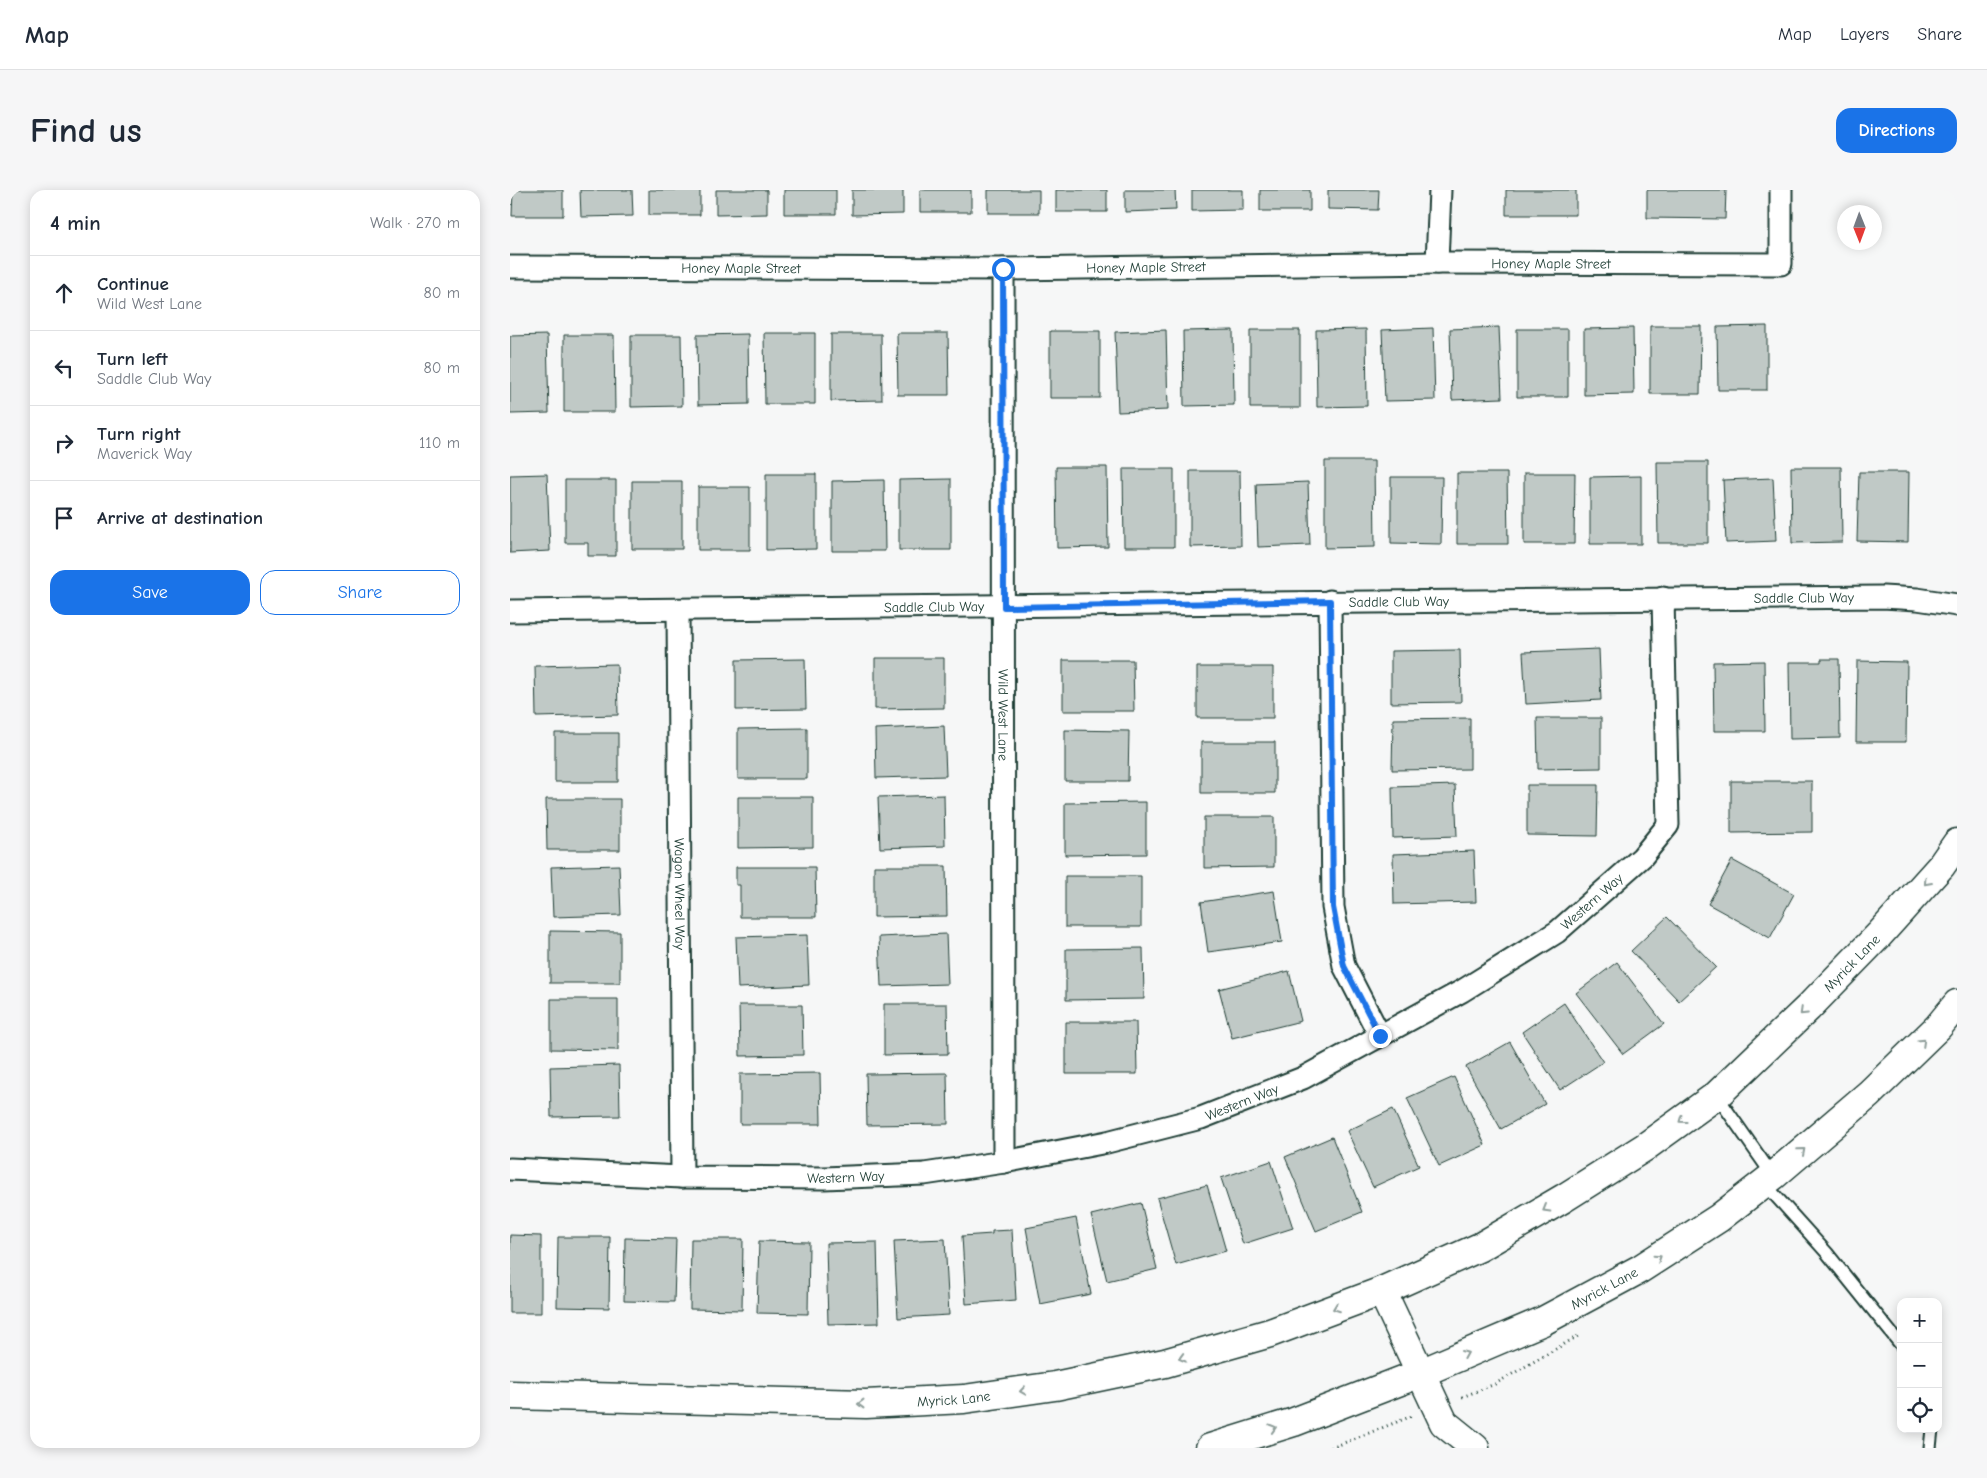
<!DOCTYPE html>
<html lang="en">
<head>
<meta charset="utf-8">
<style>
  body { margin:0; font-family:"Comic Neue",sans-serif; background:#f6f6f7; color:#1f2937 }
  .controls { position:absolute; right:15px; bottom:15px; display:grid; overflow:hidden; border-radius:10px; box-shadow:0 2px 12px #0003 }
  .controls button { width:45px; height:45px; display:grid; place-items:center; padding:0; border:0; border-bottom:1px solid #e0e1e3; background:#fff; color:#1f2937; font:25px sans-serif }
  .compass { position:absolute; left:1327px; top:15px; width:45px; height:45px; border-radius:50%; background:#fff; box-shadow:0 2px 12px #0003; rotate:179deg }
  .stop { position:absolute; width:15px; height:15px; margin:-11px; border:4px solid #1a73e8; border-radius:50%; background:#fff }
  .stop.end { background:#1a73e8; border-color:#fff; box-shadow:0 1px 5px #0008 }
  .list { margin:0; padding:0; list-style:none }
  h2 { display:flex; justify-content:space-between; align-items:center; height:65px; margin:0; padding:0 20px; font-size:21px }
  h2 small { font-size:16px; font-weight:400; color:#747a83 }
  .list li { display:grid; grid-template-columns:32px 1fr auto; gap:15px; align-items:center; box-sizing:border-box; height:75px; padding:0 20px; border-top:1px solid #e0e1e3 }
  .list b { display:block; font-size:19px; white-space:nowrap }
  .list p { margin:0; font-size:16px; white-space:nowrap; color:#747a83 }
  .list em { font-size:16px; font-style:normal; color:#747a83 }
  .actions { display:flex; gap:10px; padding:15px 20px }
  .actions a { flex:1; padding:11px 0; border:1px solid #1a73e8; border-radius:15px; text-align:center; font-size:18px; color:#1a73e8 }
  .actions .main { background:#1a73e8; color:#fff }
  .icon { flex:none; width:28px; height:28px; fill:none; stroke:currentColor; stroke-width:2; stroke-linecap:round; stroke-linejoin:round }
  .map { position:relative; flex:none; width:1447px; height:1258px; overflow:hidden; border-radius:15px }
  header { display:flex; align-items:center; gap:30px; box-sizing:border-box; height:70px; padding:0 25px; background:#fff; border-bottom:1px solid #e0e1e3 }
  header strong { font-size:24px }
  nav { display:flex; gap:28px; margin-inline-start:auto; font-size:18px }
  .intro { display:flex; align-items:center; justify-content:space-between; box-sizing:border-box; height:120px; padding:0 30px }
  h1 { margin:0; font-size:35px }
  .button { padding:12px 22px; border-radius:15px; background:#1a73e8; color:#fff; font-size:18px; font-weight:700 }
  main { display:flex; gap:30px; padding:0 30px }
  aside { flex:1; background:#fff; border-radius:15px; box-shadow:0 2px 12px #0003 }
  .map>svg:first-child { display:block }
</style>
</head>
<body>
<header>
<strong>Map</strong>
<nav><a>Map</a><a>Layers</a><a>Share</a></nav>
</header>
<div class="intro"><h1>Find us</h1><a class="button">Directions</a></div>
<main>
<aside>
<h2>4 min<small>Walk · 270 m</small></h2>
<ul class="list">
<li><svg class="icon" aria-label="ahead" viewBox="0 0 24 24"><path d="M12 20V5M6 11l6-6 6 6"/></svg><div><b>Continue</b><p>Wild West Lane</p></div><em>80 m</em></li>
<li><svg class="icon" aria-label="left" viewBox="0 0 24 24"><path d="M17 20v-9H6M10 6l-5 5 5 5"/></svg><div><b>Turn left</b><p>Saddle Club Way</p></div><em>80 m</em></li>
<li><svg class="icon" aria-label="right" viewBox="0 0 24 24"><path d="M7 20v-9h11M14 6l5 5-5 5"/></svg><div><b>Turn right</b><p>Maverick Way</p></div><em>110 m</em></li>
<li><svg class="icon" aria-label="arrive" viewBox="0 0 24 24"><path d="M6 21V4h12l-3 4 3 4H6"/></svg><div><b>Arrive at destination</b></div></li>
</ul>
<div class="actions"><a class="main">Save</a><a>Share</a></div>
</aside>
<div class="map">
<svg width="1447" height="1258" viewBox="0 0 1447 1258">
  <rect width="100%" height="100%" fill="#f6f7f7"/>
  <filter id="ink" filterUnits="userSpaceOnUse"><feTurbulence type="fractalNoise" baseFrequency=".02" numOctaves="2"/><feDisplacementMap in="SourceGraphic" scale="10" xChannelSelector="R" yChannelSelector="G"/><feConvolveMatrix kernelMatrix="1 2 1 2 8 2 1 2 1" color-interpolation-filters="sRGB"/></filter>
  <g filter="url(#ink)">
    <!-- building -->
    <path fill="#c0c9c6" stroke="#1f3d34" d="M3,0h50v26h-51z
      M70,0h52l1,26 -52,1z
      M139,0h51v25h-51z
      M206,0h51v24l-51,1z
      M274,0h52v24h-52z
      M342,0h51v24l-51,1z
      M410,0h51v22h-51z
      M478,0h51v23h-51z
      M546,0h51v22h-51z
      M615,0h50l1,20 -51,2z
      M682,0h51v20l-51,1z
      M750,0h50v21h-50z
      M818,0h51l-1,20 -50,-1z
      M996,0h70v25h-70z
      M1137,0h79l-1,29 -78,-1z
      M1140,136h51l-1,68h-50z
      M1257,136v64h-49l-1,-63z
      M989,137l3,71 -50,2 -2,-71z
      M923,138l2,72 -50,1 -3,-71z
      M1123,138l1,66 -50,1v-66z
      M856,139l1,77 -50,1 -1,-77z
      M1007,139h51v68h-51z
      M656,140l2,80 -50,2 -3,-80z
      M723,140l1,75 -50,1 -1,-75z
      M740,140h50v78h-50z
      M540,141h50v67h-50z
      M254,143h51v71h-50z
      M387,143h51l1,62h-51z
      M238,144l1,70 -51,1 -1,-70z
      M321,144h50l1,66 -51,1z
      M37,145l2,78 -39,1v-78z
      M54,145h50l1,77h-51z
      M121,145h50l1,71 -51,1z
      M815,271h49l1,86 -50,1z
      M1147,272h51v81h-50z
      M546,277h51l1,80 -51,1z
      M1281,277h50l1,75 -50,1z
      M613,279h51v78h-50z
      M680,281h50l1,75 -51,1z
      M1349,282h50l-1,70 -51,-1z
      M947,283h50l1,71h-51z
      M1014,283h51l-1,71h-50z
      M37,284l3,77 -40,2v-78z
      M256,284h50v75l-50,1z
      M1131,286v68h-51v-67z
      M881,287h51l-1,67 -50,-1z
      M1263,288l3,63 -50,2 -3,-63z
      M441,289v71h-52v-70z
      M55,290h51v76h-28v-13h-23z
      M374,290l1,71h-53v-70z
      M122,291h50v68h-50z
      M798,292l2,63 -52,2 -2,-63z
      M188,297h52v63h-52z
      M1089,459l2,51 -75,4 -3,-52z
      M950,460l1,52 -70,1v-52z
      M365,468h69v50l-69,1z
      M295,469l1,50 -70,1v-50z
      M1311,469h18l1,79 -50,1 -1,-77h32z
      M553,470h70l1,51h-71z
      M1254,471l1,70h-51l-1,-69z
      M1347,471l50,1 -1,80h-50z
      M107,474l1,51 -82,2 -1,-51z
      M687,477h76v51h-76z
      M960,528v51l-78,1 1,-51z
      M1027,528h64v50l-63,1z
      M434,536l2,50 -70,2 -1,-49z
      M297,538v51h-69v-50z
      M555,540l64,1 -1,50h-63z
      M45,543h63v49h-63z
      M691,552h74v51h-74z
      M1221,591h81v51l-81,1z
      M945,595l2,51 -64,2 -1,-51z
      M1017,595h71l-1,51 -70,-1z
      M434,605l1,51 -65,2 -2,-51z
      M228,607h75v50l-75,1z
      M36,609h74v51h-73z
      M636,612v52l-81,1v-52z
      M694,627h70v50l-70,1z
      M964,661l2,51 -82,2 -1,-50z
      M1222,670l62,34 -24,44 -62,-34z
      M109,675l2,50 -68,2 -2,-50z
      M364,676h72l1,50 -73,1z
      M226,677h79l1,50h-76v-32h-4z
      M555,686h76v51h-76z
      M764,701l8,51 -74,10 -7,-50z
      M1157,727l49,50 -37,34 -48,-50z
      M40,741l70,1v51h-70z
      M436,744l2,50 -67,2 -2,-49z
      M297,745l2,50 -71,3 -2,-51z
      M633,758l1,51 -78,1v-51z
      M1107,772l47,62 -41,30 -47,-61z
      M779,781l12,50 -69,17 -13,-49z
      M41,809h67v51l-67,-1z
      M1054,813l39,59 -43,28 -38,-58z
      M374,814h63l1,50 -64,1z
      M229,815h63l1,50 -63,1z
      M556,832h70l1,52h-71z
      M1000,852l35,62 -44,25 -35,-62z
      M109,875l1,51 -69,1 -1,-50z
      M310,883l1,51h-81v-50z
      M437,883l1,51 -81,1 -1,-51z
      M944,887l31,68 -46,21 -32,-68z
      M883,919l26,57 -46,21 -26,-56z
      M822,947l30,75 -46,19 -31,-74z
      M761,971l22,67 -50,16 -22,-66z
      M697,995l19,66 -50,14 -19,-67z
      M631,1013l16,66 -50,12 -16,-66z
      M566,1028l15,76 -51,10 -14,-76z
      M502,1040l4,70 -50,4 -4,-68 30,-2v-3z
      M0,1045l31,1v77h-31z
      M48,1047h52l-1,71 -52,-1z
      M115,1048l51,1 -2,63 -50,-1z
      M181,1049h52l-1,71 -52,-1z
      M435,1049l4,76 -51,3 -4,-77z
      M249,1051l50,1 -1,72 -51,-1z
      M367,1052l2,81 -51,1 -2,-81z"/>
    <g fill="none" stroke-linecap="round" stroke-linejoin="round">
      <defs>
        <path id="lane" d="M1207,906l56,80
          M1254,993l63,70 74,92
          M1420,1258l2,-19"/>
        <g id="street">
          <path d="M927,73l3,-73"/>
          <path id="s1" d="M0,77l493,2 434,-6 344,1v-74"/>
          <path id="s2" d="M493,79l1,893"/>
          <path d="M820,411l3,306 11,59 36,70"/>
          <path id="s3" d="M168,420l4,567"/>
          <path id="s4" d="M0,421c458,-4 915,-11 1373,-14l34,2 40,6"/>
          <path id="s5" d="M0,979l172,8 142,1 100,-4 80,-12 103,-20 94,-24 102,-40 159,-87 95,-59 85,-75 26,-32 -5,-227"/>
        </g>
        <g id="secondary">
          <path d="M872,1101l62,132 31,25"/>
          <path id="s6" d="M0,1205l356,9 98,-5 91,-13 110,-23 105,-30 112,-42 98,-44 84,-49 81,-51 72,-52 91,-87 71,-73 62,-69 16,-23"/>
          <path id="s7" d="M700,1258l84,-26 127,-49 122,-52 97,-52 79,-51 54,-42 96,-82 69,-67 19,-23"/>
        </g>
      </defs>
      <!-- lane casing -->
      <use href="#lane" stroke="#1f3d34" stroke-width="15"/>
      <!-- street casing -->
      <use href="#street" stroke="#1f3d34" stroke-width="25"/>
      <!-- secondary casing -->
      <use href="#secondary" stroke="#1f3d34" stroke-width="31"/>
      <!-- path -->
      <path stroke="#1f3d34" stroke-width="3" stroke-dasharray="1 4" stroke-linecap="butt" d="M952,1207l33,-13 83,-48
        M821,1258l81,-32"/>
      <!-- lane -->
      <use href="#lane" stroke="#fff" stroke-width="11"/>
      <!-- street -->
      <use href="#street" stroke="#fff" stroke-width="21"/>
      <!-- secondary -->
      <use href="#secondary" stroke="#fff" stroke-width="28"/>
    </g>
    <!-- one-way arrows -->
    <defs><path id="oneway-chevron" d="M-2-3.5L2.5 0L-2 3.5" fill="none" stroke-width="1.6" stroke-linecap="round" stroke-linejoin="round" transform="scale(1.25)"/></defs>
    <g stroke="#8f9e9a">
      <use href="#oneway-chevron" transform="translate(1417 692) rotate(132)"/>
      <use href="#oneway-chevron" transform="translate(1293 822) rotate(136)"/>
      <use href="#oneway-chevron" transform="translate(1412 852) rotate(-44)"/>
      <use href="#oneway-chevron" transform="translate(1172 930) rotate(144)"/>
      <use href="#oneway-chevron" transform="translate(1292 961) rotate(-41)"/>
      <use href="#oneway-chevron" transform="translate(1036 1019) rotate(150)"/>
      <use href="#oneway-chevron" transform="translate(1148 1068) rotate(-33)"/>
      <use href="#oneway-chevron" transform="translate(826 1118) rotate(159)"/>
      <use href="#oneway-chevron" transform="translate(955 1164) rotate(-23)"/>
      <use href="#oneway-chevron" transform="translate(672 1168) rotate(164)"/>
      <use href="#oneway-chevron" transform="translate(513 1201) rotate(172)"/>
      <use href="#oneway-chevron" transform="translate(351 1214) rotate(-180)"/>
      <use href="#oneway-chevron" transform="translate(763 1238) rotate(-17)"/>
    </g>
  </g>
  <g fill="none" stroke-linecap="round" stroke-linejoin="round" filter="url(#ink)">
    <!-- route -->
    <path stroke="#1a73e8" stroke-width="6" d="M493,79l1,338 326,-6 3,306 11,59 36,70"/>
  </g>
  <g text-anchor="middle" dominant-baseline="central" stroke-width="4" stroke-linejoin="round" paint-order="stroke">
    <!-- street labels -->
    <g font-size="14" fill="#1f3d34" stroke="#fff">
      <text stroke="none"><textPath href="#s1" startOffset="1041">Honey Maple Street</textPath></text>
      <text stroke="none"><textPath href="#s1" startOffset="636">Honey Maple Street</textPath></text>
      <text stroke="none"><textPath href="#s1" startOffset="231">Honey Maple Street</textPath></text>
      <text stroke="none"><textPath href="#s4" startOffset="1294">Saddle Club Way</textPath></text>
      <text stroke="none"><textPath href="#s4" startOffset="889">Saddle Club Way</textPath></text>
      <text stroke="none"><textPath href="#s4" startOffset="424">Saddle Club Way</textPath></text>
      <text stroke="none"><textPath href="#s2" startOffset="446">Wild West Lane</textPath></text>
      <text stroke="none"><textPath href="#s3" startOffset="284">Wagon Wheel Way</textPath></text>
      <text stroke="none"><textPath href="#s5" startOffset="1146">Western Way</textPath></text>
      <text stroke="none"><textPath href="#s6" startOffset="1465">Myrick Lane</textPath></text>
      <text stroke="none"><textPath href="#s5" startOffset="741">Western Way</textPath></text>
      <text stroke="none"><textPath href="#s5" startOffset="336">Western Way</textPath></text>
      <text stroke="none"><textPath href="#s7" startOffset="426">Myrick Lane</textPath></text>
      <text stroke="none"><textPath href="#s6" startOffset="444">Myrick Lane</textPath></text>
    </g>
  </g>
</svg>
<div class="controls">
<button>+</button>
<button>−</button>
<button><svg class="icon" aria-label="locate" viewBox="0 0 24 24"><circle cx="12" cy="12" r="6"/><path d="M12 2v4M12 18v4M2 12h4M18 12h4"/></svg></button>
</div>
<svg class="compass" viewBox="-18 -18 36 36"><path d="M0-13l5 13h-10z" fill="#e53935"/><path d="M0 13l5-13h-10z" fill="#747a83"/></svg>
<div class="stop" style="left:493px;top:79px"></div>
<div class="stop end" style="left:870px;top:846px"></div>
</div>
</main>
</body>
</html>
